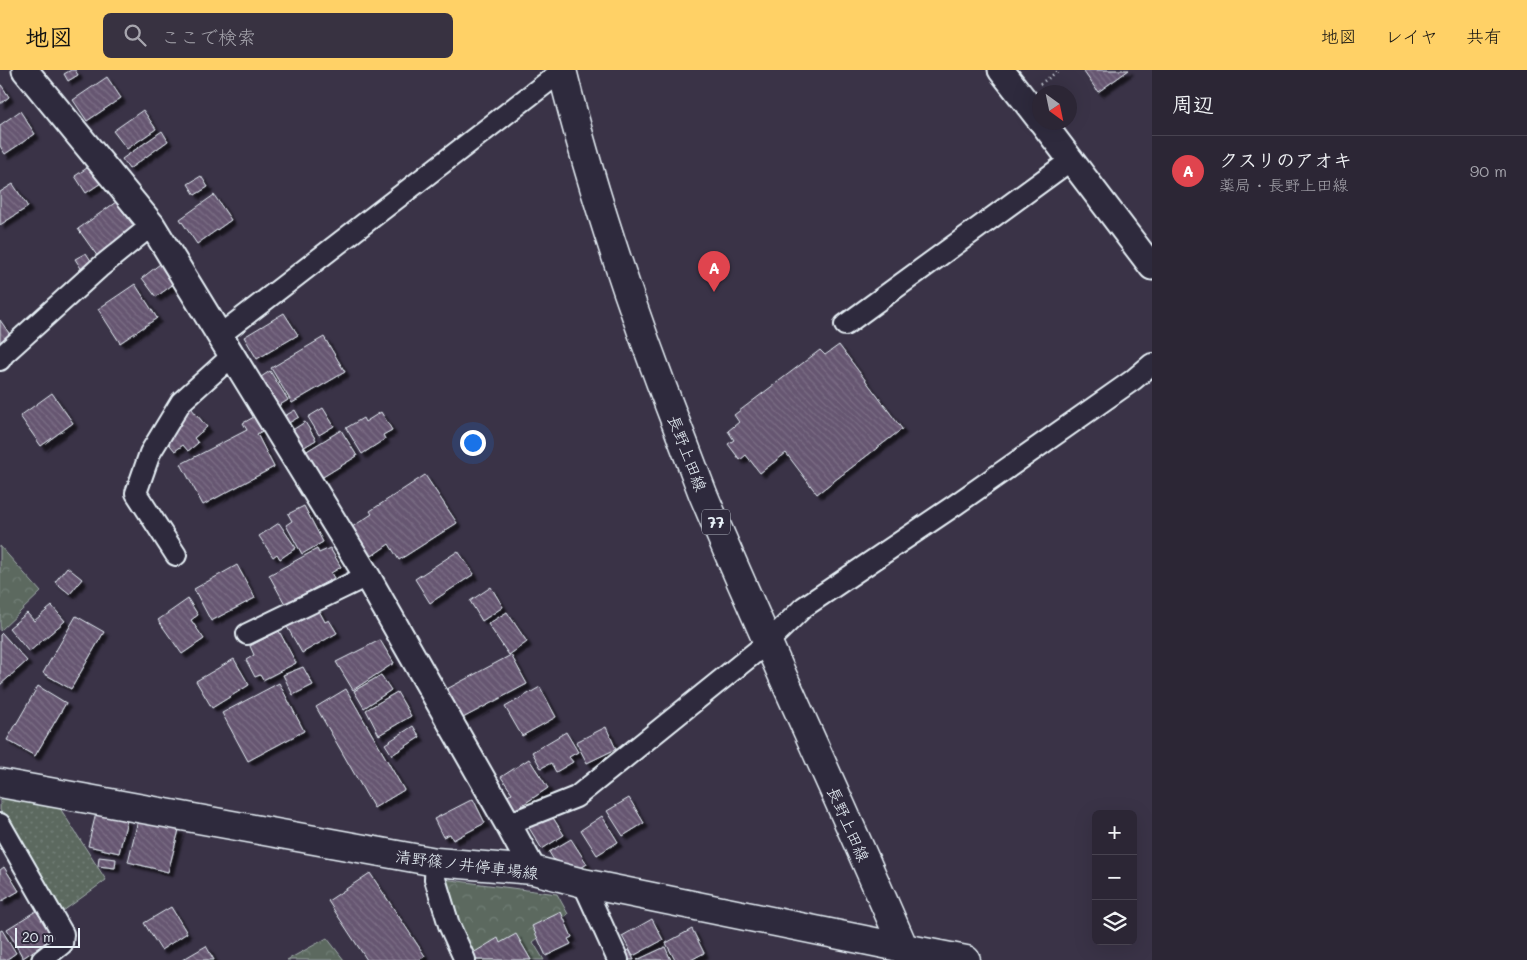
<!DOCTYPE html>
<html lang="ja">
<head>
<meta charset="utf-8">
<style>
  body { margin:0; font-family:Mali,"Klee One",sans-serif; background:#383241; color:#f1f3f6 }
  .controls { position:absolute; right:15px; bottom:15px; display:grid; overflow:hidden; border-radius:8px; box-shadow:0 5px 20px #0002 }
  .controls button { width:45px; height:45px; display:grid; place-items:center; padding:0; border:0; border-bottom:1px solid #484350; background:#2c2635; color:#f1f3f6; font:25px sans-serif }
  .compass { position:absolute; left:1032px; top:15px; width:45px; height:45px; border-radius:50%; background:#2c2635; box-shadow:0 5px 20px #0002; rotate:147deg }
  .scale { position:absolute; left:15px; bottom:12px; width:65px; box-sizing:border-box; padding-left:5px; border:2px solid #e8f1f8; border-top:0; font-size:14px; line-height:18px; white-space:nowrap; color:#e8f1f8; -webkit-text-stroke:4px #2f2a3d; paint-order:stroke }
  .you { position:absolute; left:472px; top:372px; width:18px; height:18px; margin:-12px; border:4px solid #fff; border-radius:50%; background:#1a73e8; box-shadow:0 0 0 8px #1a73e833 }
  .badge { display:grid; place-items:center; width:32px; height:32px; border-radius:50%; background:#ffd166; color:#fff; font-size:16px; font-weight:700 }
  .pin { position:absolute; translate:-50% -41px; filter:drop-shadow(0 1px 2px #0008) }
  .pin::after { content:''; position:absolute; top:26px; width:18px; height:15px; background:inherit; clip-path:polygon(0 0,100% 0,50% 100%) }
  .list { margin:0; padding:0; list-style:none }
  h2 { display:flex; justify-content:space-between; align-items:center; height:65px; margin:0; padding:0 20px; font-size:21px }
  h2 small { font-size:16px; font-weight:400; color:#a6a5ad }
  .list li { display:grid; grid-template-columns:32px 1fr auto; gap:15px; align-items:center; box-sizing:border-box; height:70px; padding:0 20px; border-top:1px solid #484350 }
  .list b { display:block; font-size:19px; white-space:nowrap }
  .list p { margin:0; font-size:16px; white-space:nowrap; color:#a6a5ad }
  .list em { font-size:16px; font-style:normal; color:#a6a5ad }
  .icon { flex:none; width:28px; height:28px; fill:none; stroke:currentColor; stroke-width:2; stroke-linecap:round; stroke-linejoin:round }
  .map { position:relative; flex:none; width:1152px; height:890px; overflow:hidden }
  header { display:flex; align-items:center; gap:30px; box-sizing:border-box; height:70px; padding:0 25px; background:#ffd166; color:#111 }
  header strong { font-size:24px }
  nav { display:flex; gap:28px; margin-inline-start:auto; font-size:18px }
  .search { width:350px; height:45px; background:#383241; display:flex; align-items:center; gap:12px; box-sizing:border-box; padding:0 18px; border-radius:8px; color:#a6a5ad; font-size:19px }
  main { display:flex }
  aside { flex:1; background:#2c2635 }
  .map>svg:first-child { display:block }
</style>
</head>
<body>
<header>
<strong>地図</strong>
<div class="search"><svg class="icon" aria-label="search" viewBox="0 0 24 24"><circle cx="10" cy="10" r="6"/><path d="M15 15l6 6"/></svg>ここで検索</div>
<nav><a>地図</a><a>レイヤ</a><a>共有</a></nav>
</header>
<main>
<div class="map">
<svg width="1152" height="890" viewBox="0 0 1152 890">
  <defs>
    <pattern id="grass-dots" width="8" height="8" patternUnits="userSpaceOnUse" patternTransform="scale(1.25)"><rect width="8" height="8" fill="#5b695f"/><path d="M2 2h.1M6 6h.1" fill="none" stroke="#737f77" stroke-width="1.8" stroke-linecap="round"/></pattern>
    <pattern id="forest-crowns" width="20" height="18" patternUnits="userSpaceOnUse" patternTransform="scale(1.25)"><rect width="20" height="18" fill="#5b695f"/><path d="M2 6a3 3 0 1 1 6 0M12 15a3 3 0 1 1 6 0" fill="none" stroke="#737f77"/></pattern>
    <pattern id="building-back-hatch" width="6" height="6" patternUnits="userSpaceOnUse" patternTransform="scale(1.25)"><rect width="6" height="6" fill="#665671"/><path d="M-1 5l2 2M0 0l6 6M5-1l2 2" fill="none" stroke="#7c6f86"/></pattern>
    <filter id="shadow"><feDropShadow dx="4.5" dy="4.5" stdDeviation="1" flood-color="#0009"/></filter>
  </defs>
  <rect width="100%" height="100%" fill="#3a3347"/>
  <filter id="ink" filterUnits="userSpaceOnUse"><feTurbulence type="fractalNoise" baseFrequency=".02" numOctaves="2"/><feDisplacementMap in="SourceGraphic" scale="10" xChannelSelector="R" yChannelSelector="G"/><feConvolveMatrix kernelMatrix="1 2 1 2 8 2 1 2 1" color-interpolation-filters="sRGB"/></filter>
  <g filter="url(#ink)">
    <!-- grass -->
    <path fill="url(#grass-dots)" stroke="#a2adac" d="M0,723l56,9 50,78 -47,34 -59,-104z"/>
    <!-- forest -->
    <path fill="url(#forest-crowns)" stroke="#a2adac" d="M0,476l41,46 -41,39z
      M443,809l114,15 11,20 -35,28 11,18h-72z
      M327,868l17,22h-57z"/>
    <!-- building -->
    <path fill="url(#building-back-hatch)" stroke="#e8f1f8" filter="url(#shadow)" d="M71,0h4l3,5 -10,6 -4,-7z
      M1086,0h43l-31,22 -14,-20z
      M107,7l14,21 -34,23 -14,-21z
      M0,13l9,14 -9,7z
      M143,40l13,19 -29,20 -14,-18z
      M20,41l15,23 -30,20 -5,-8v-21z
      M162,61l6,10 -39,28 -7,-10z
      M90,96l11,17 -15,10 -11,-17z
      M201,106l7,11 -13,8 -7,-11z
      M13,114l15,23 -28,18v-33z
      M214,125l17,25 -34,24 -17,-25z
      M116,132l20,27 -38,28 -20,-28z
      M86,183l9,14 -11,6 -9,-14z
      M160,194l15,19 -19,14 -14,-19z
      M135,214l22,34 -37,25 -22,-34z
      M284,243l14,22 -41,24 -13,-22z
      M0,250l13,19 -13,9z
      M324,267l21,35 -53,31 -21,-35z
      M839,275l63,84 -85,65 -31,-41 -26,20 -14,-18 -6,5 -12,-16 6,-4 -6,-9 11,-9 -5,-7 86,-65 5,5z
      M270,301l18,29 -13,8 -17,-29z
      M52,323l21,30 -32,23 -21,-30z
      M191,338l16,19 -13,11 4,5 -10,8 -5,-6 -8,6 -14,-17z
      M323,338l11,18 -15,9 -11,-18z
      M295,340l4,7 -12,7 -4,-7z
      M381,342l11,18 -9,5 2,4 -23,15 -16,-26 17,-10 2,4z
      M254,347l8,14 -5,3 17,33 -71,38 -22,-41 66,-34 -4,-7z
      M305,352l11,18 -15,9 -10,-18z
      M341,360l16,26 -39,24 -16,-26z
      M425,405l32,48 -58,37 -10,-16 -20,14 -20,-29 23,-15 -2,-3z
      M304,436l19,36 -21,12 -16,-29 6,-4 -4,-7z
      M279,453l17,25 -16,11 -3,-5 -4,3 -14,-21z
      M330,478l11,19 -10,6 3,5 -49,26 -16,-29 48,-26 2,4z
      M458,481l16,23 -44,29 -15,-24z
      M237,495l18,33 -44,23 -17,-32z
      M67,497l15,12 -12,15 -15,-12z
      M491,517l12,20 -21,14 -12,-20z
      M188,529l10,16 -7,5 13,19 -22,15 -24,-34z
      M52,536l13,15 -36,31 -20,-24 18,-15 7,8z
      M317,537l8,15 4,-2 8,13 -35,20 -16,-28z
      M507,542l20,30 -18,13 -21,-31z
      M76,546l28,16 -33,57 -28,-16z
      M279,561l17,32 -33,17 -3,-5 -5,2 -9,-17 8,-5 -4,-9z
      M2,563l25,28 -27,24v-50z
      M380,570l14,23 -41,27 -17,-28z
      M511,585l16,29 -66,35 -16,-29z
      M234,589l15,26 -37,23 -16,-27z
      M303,597l10,18 -20,10 -10,-20z
      M381,605l10,15 -27,18 -10,-17z
      M279,613l25,48 -56,30 -26,-48z
      M38,616l28,17 -31,53 -28,-16z
      M540,617l16,30 -34,19 -17,-29z
      M346,619l58,101 -30,18 -58,-101z
      M397,622l14,24 -32,19 -13,-25z
      M413,656l7,11 -28,18 -7,-11z
      M606,657l10,22 -29,14 -11,-21z
      M566,662l12,20 -9,5 4,5 -17,10 -5,-9 -10,5 -9,-16z
      M529,689l19,29 -36,24 -8,-13 8,-6 -11,-16z
      M629,728l15,25 -21,13 -16,-25z
      M473,729l12,24 -32,17 -3,-6 -7,3 -9,-18z
      M548,740l16,25 -22,14 -16,-26z
      M96,743l31,7 -8,33 -31,-7z
      M602,746l16,26 -21,13 -16,-25z
      M138,750l41,10 -11,42 -40,-10z
      M571,769l16,25 -22,14 -16,-26z
      M99,787l17,2 -1,9 -17,-2z
      M4,797l15,24 -19,11v-32z
      M370,803l55,83 -6,4h-52l-39,-59z
      M171,837l16,26 -26,17 -17,-27z
      M36,841l18,26 -31,21 -16,-29z
      M561,842l11,25 -4,2 3,5 -25,12 -14,-30z
      M652,849l11,21 -30,16 -11,-20z
      M692,859l12,24 -13,7h-16l-9,-17z
      M2,860l14,23 -10,7h-6v-29z
      M516,864l15,26h-54l-4,-7 25,-15 2,5z
      M206,876l8,14h-32z
      M665,877l6,13h-34z
      M629,880l5,10h-17l-2,-4z"/>
    <g fill="none" stroke-linecap="round" stroke-linejoin="round">
      <defs>
        <path id="minor" d="M845,255l226,-165
          M220,265l343,-265
          M0,290l4,-6 95,-86 53,-43
          M176,485l-40,-62 14,-40 31,-51 51,-46
          M247,564l120,-58
          M0,754l63,110 -1,10 -20,16
          M508,754l68,-27 192,-155 36,-35 151,-102 178,-125 19,-16
          M436,792l-1,17 14,46 16,35
          M583,813l35,77"/>
        <path id="tertiary" d="M25,0l127,155 215,351 141,248 25,46
          M1001,0l39,50
          M1042,52l110,145"/>
        <path id="secondary" d="M0,713l436,79 97,8 50,13 321,65"/>
        <path id="primary" d="M562,0c30,123 71,243 117,361 8,21 16,42 24,63 66,156 139,310 206,466
          M904,878l62,12"/>
      </defs>
      <!-- minor casing -->
      <use href="#minor" stroke="#e8f1f8" stroke-width="24"/>
      <!-- tertiary casing -->
      <use href="#tertiary" stroke="#e8f1f8" stroke-width="29"/>
      <!-- secondary casing -->
      <use href="#secondary" stroke="#e8f1f8" stroke-width="31"/>
      <!-- primary casing -->
      <use href="#primary" stroke="#e8f1f8" stroke-width="31"/>
      <!-- path -->
      <path stroke="#e8f1f8" stroke-width="3" stroke-dasharray="1 4" stroke-linecap="butt" d="M1040,14l20,-14"/>
      <!-- minor -->
      <use href="#minor" stroke="#2f2a3d" stroke-width="20"/>
      <!-- tertiary -->
      <use href="#tertiary" stroke="#2f2a3d" stroke-width="25"/>
      <!-- secondary -->
      <use href="#secondary" stroke="#2f2a3d" stroke-width="28"/>
      <!-- primary -->
      <use href="#primary" stroke="#2f2a3d" stroke-width="28"/>
    </g>
  </g>
  <g text-anchor="middle" dominant-baseline="central" stroke-width="4" stroke-linejoin="round" paint-order="stroke">
    <!-- shield labels -->
    <rect fill="#2f2a3d" stroke="#b0b5c0" stroke-width="1" x="702" y="439.5" width="28" height="25" rx="4"/>
    <g font-size="15" font-weight="bold" fill="#e8f1f8">
      <text x="716" y="452">77</text>
    </g>
    <!-- street labels -->
    <g font-size="16" fill="#e8f1f8" stroke="#2f2a3d">
      <text transform="translate(688 383) rotate(69)">長野上田線</text>
      <text transform="translate(849 754) rotate(66)">長野上田線</text>
      <text transform="translate(467 794) rotate(7)">清野篠ノ井停車場線</text>
    </g>
  </g>
</svg>
<div class="controls">
<button>+</button>
<button>−</button>
<button><svg class="icon" aria-label="layers" viewBox="0 0 24 24"><path d="M12 4l9 5-9 5-9-5zM3 14l9 5 9-5"/></svg></button>
</div>
<svg class="compass" viewBox="-18 -18 36 36"><path d="M0-13l5 13h-10z" fill="#e53935"/><path d="M0 13l5-13h-10z" fill="#a6a5ad"/></svg>
<div class="scale">20 m</div>
<div class="you"></div>
<div class="pin badge" style="left:714px;top:222px;background:#e0444e">A</div>
</div>
<aside>
<h2>周辺<small></small></h2>
<ul class="list">
<li><span class="badge" style="background:#e0444e">A</span><div><b>クスリのアオキ</b><p>薬局 · 長野上田線</p></div><em>90 m</em></li>
</ul>
</aside>
</main>
</body>
</html>
